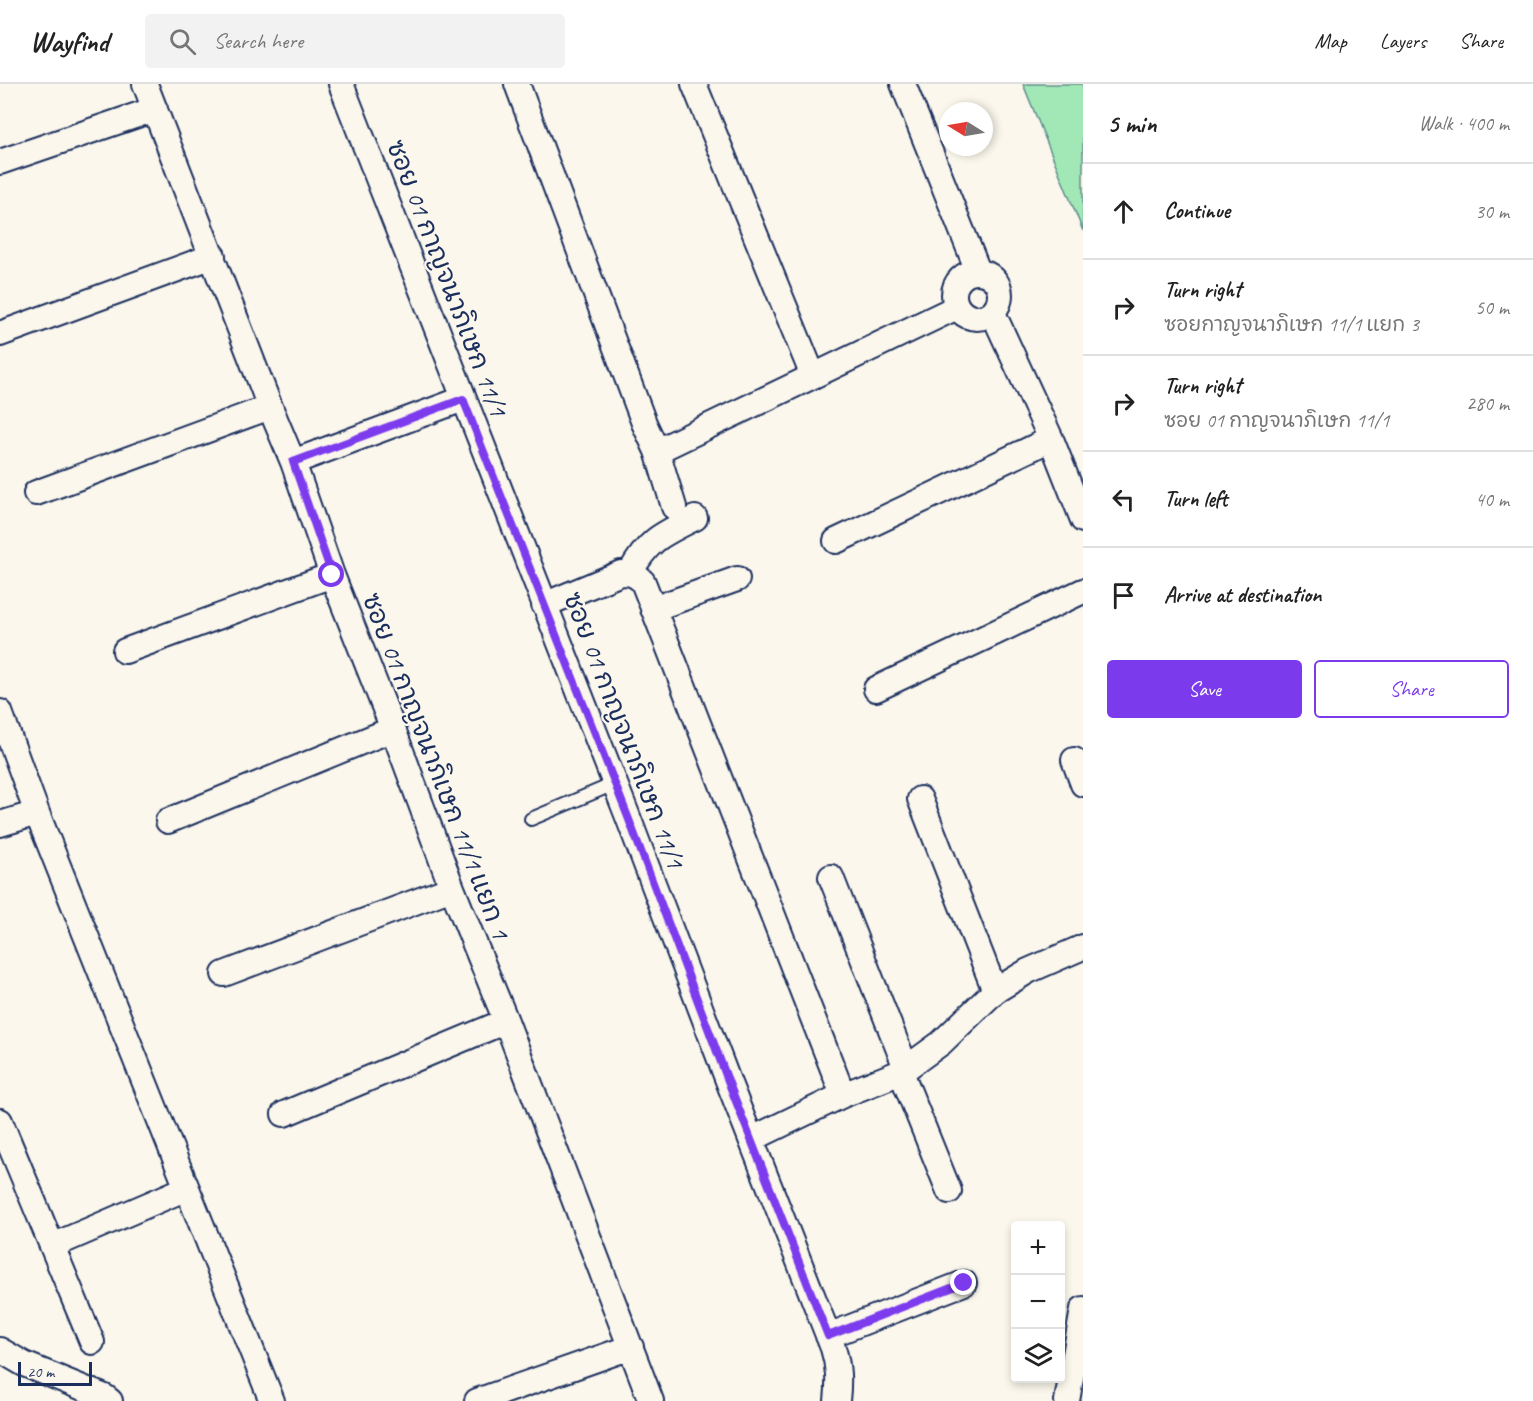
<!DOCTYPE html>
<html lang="en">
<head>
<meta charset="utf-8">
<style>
  body { margin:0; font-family:Caveat,"Playpen Sans Thai",sans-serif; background:#f2f2f2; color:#222 }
  .controls { position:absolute; right:18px; bottom:18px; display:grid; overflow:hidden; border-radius:6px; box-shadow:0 3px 9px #0003 }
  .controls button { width:54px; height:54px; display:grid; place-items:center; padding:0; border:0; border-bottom:2px solid #e0e0e0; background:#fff; color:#222; font:30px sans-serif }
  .compass { position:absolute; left:939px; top:18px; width:54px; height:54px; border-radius:50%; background:#fff; box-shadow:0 3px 9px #0003; rotate:281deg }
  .scale { position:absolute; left:18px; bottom:15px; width:74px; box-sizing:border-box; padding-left:6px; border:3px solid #1b2f5e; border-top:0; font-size:16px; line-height:21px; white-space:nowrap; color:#1b2f5e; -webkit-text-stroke:4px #fbf7ec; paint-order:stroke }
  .stop { position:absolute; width:18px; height:18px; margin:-14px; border:4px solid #7c3aed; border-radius:50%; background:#fff }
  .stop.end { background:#7c3aed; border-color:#fff; box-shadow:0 2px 6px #0008 }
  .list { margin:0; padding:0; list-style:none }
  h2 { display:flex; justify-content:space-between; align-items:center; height:78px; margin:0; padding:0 24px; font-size:26px }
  h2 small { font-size:20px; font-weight:400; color:#767676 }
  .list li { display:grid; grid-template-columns:39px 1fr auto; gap:18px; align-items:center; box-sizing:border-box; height:96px; padding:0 24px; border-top:2px solid #e0e0e0 }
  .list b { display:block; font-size:22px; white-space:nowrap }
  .list p { margin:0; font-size:20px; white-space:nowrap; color:#767676 }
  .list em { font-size:20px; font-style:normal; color:#767676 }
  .actions { display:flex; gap:12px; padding:18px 24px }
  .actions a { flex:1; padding:14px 0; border:2px solid #7c3aed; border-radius:6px; text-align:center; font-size:21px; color:#7c3aed }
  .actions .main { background:#7c3aed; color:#fff }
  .icon { flex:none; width:33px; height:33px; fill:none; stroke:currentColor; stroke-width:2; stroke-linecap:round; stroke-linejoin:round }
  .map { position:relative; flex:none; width:1083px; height:1317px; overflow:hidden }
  header { display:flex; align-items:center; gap:36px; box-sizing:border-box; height:84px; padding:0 30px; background:#fff; border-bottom:2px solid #e0e0e0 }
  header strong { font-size:28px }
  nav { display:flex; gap:33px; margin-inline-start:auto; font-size:21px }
  .search { width:420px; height:54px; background:#f2f2f2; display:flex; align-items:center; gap:15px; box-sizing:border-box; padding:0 21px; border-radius:6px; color:#767676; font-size:22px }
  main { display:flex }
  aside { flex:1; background:#fff }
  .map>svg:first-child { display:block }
</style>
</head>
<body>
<header>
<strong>Wayfind</strong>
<div class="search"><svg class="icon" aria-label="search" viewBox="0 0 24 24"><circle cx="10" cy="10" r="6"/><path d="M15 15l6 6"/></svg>Search here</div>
<nav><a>Map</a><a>Layers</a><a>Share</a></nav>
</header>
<main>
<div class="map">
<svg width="1083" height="1317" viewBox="0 0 1083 1317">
  <rect width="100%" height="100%" fill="#fbf7ec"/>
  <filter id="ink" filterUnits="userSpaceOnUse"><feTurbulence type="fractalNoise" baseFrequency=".0167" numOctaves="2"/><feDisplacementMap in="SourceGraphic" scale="12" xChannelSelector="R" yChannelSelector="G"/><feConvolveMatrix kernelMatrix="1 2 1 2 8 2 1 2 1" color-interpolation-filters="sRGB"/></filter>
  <g filter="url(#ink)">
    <!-- green -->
    <path fill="#a1e8b6" stroke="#5e8c8a" stroke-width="1.5" d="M1023,0h60v147z"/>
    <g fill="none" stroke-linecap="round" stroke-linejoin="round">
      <defs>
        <path id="lane" d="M531,735l83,-35"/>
        <path id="street" d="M145,0l125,323 23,55 39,113 61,154 59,159 54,133 145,380
          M341,0l287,733 102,269 103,262c6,19 6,34 4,53
          M517,0l127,339 13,28 17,56
          M694,0l119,292
          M903,0l75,187
          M0,78l155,-53
          M954 211a23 23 0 1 1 46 0a23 23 0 1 1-46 0Z
          M993,229l58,126 32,81
          M0,250l213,-78
          M657,367l300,-144
          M293,378l170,-63
          M36,409l234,-86
          M836,457l215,-102
          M630,489c19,-34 31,-38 65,-55
          M544,521l77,-32c9,0 15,1 22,9l200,513
          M653,525l84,-30
          M125,567l207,-76
          M876,605l207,-98
          M0,628l37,101 235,588
          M1074,676l9,24
          M920,715l75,192
          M168,737l225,-92
          M0,740l37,-11
          M831,793l75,191
          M224,890l228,-86
          M901,988l48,119
          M284,1030l222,-93
          M0,1037l92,221
          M752,1055l91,-44 58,-23 40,-29 54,-52 33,-20 55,-24
          M52,1162l135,-58
          M828,1252l136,-53
          M0,1266l24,14 81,33 5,4
          M477,1317l154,-54
          M1067,1317l16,-92"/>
      </defs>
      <!-- lane casing -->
      <use href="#lane" stroke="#1b2f5e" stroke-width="16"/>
      <!-- street casing -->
      <use href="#street" stroke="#1b2f5e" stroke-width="28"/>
      <!-- lane -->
      <use href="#lane" stroke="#fbf7ec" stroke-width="12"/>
      <!-- street -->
      <use href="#street" stroke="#fbf7ec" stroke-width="24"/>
    </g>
  </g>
  <g fill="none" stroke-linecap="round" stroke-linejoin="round" filter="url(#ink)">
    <!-- route -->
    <path stroke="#7c3aed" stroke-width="8" d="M332,491l-39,-113 170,-63 165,418 102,269 98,250 136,-53"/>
  </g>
  <g text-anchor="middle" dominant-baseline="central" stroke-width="4.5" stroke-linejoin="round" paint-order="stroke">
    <!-- street labels -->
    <g font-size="26" fill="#1b2f5e" stroke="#fbf7ec">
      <text transform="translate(447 194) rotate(69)">ซอย 01 กาญจนาภิเษก 11/1</text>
      <text transform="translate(624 646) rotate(69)">ซอย 01 กาญจนาภิเษก 11/1</text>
      <text transform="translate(436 682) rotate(69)">ซอย 01 กาญจนาภิเษก 11/1 แยก 1</text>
    </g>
  </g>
</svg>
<div class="controls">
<button>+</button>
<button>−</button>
<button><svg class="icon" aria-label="layers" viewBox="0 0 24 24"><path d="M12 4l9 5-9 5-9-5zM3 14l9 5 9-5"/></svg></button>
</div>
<svg class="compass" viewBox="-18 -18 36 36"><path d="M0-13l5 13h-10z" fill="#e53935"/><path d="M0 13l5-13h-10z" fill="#767676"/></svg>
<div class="scale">20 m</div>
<div class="stop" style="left:332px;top:491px"></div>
<div class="stop end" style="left:964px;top:1199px"></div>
</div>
<aside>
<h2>5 min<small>Walk · 400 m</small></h2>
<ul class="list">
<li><svg class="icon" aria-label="ahead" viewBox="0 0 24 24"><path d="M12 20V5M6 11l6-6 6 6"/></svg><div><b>Continue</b></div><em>30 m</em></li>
<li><svg class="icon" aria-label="right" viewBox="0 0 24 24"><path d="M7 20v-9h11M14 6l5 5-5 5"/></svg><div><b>Turn right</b><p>ซอยกาญจนาภิเษก 11/1 แยก 3</p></div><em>50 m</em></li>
<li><svg class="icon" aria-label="right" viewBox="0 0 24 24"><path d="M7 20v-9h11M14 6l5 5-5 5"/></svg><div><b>Turn right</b><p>ซอย 01 กาญจนาภิเษก 11/1</p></div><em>280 m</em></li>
<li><svg class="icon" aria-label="left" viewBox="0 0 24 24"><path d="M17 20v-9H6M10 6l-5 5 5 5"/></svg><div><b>Turn left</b></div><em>40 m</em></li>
<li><svg class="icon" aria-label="arrive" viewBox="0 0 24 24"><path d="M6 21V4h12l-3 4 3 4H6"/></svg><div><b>Arrive at destination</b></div></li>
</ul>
<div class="actions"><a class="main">Save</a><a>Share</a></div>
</aside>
</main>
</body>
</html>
